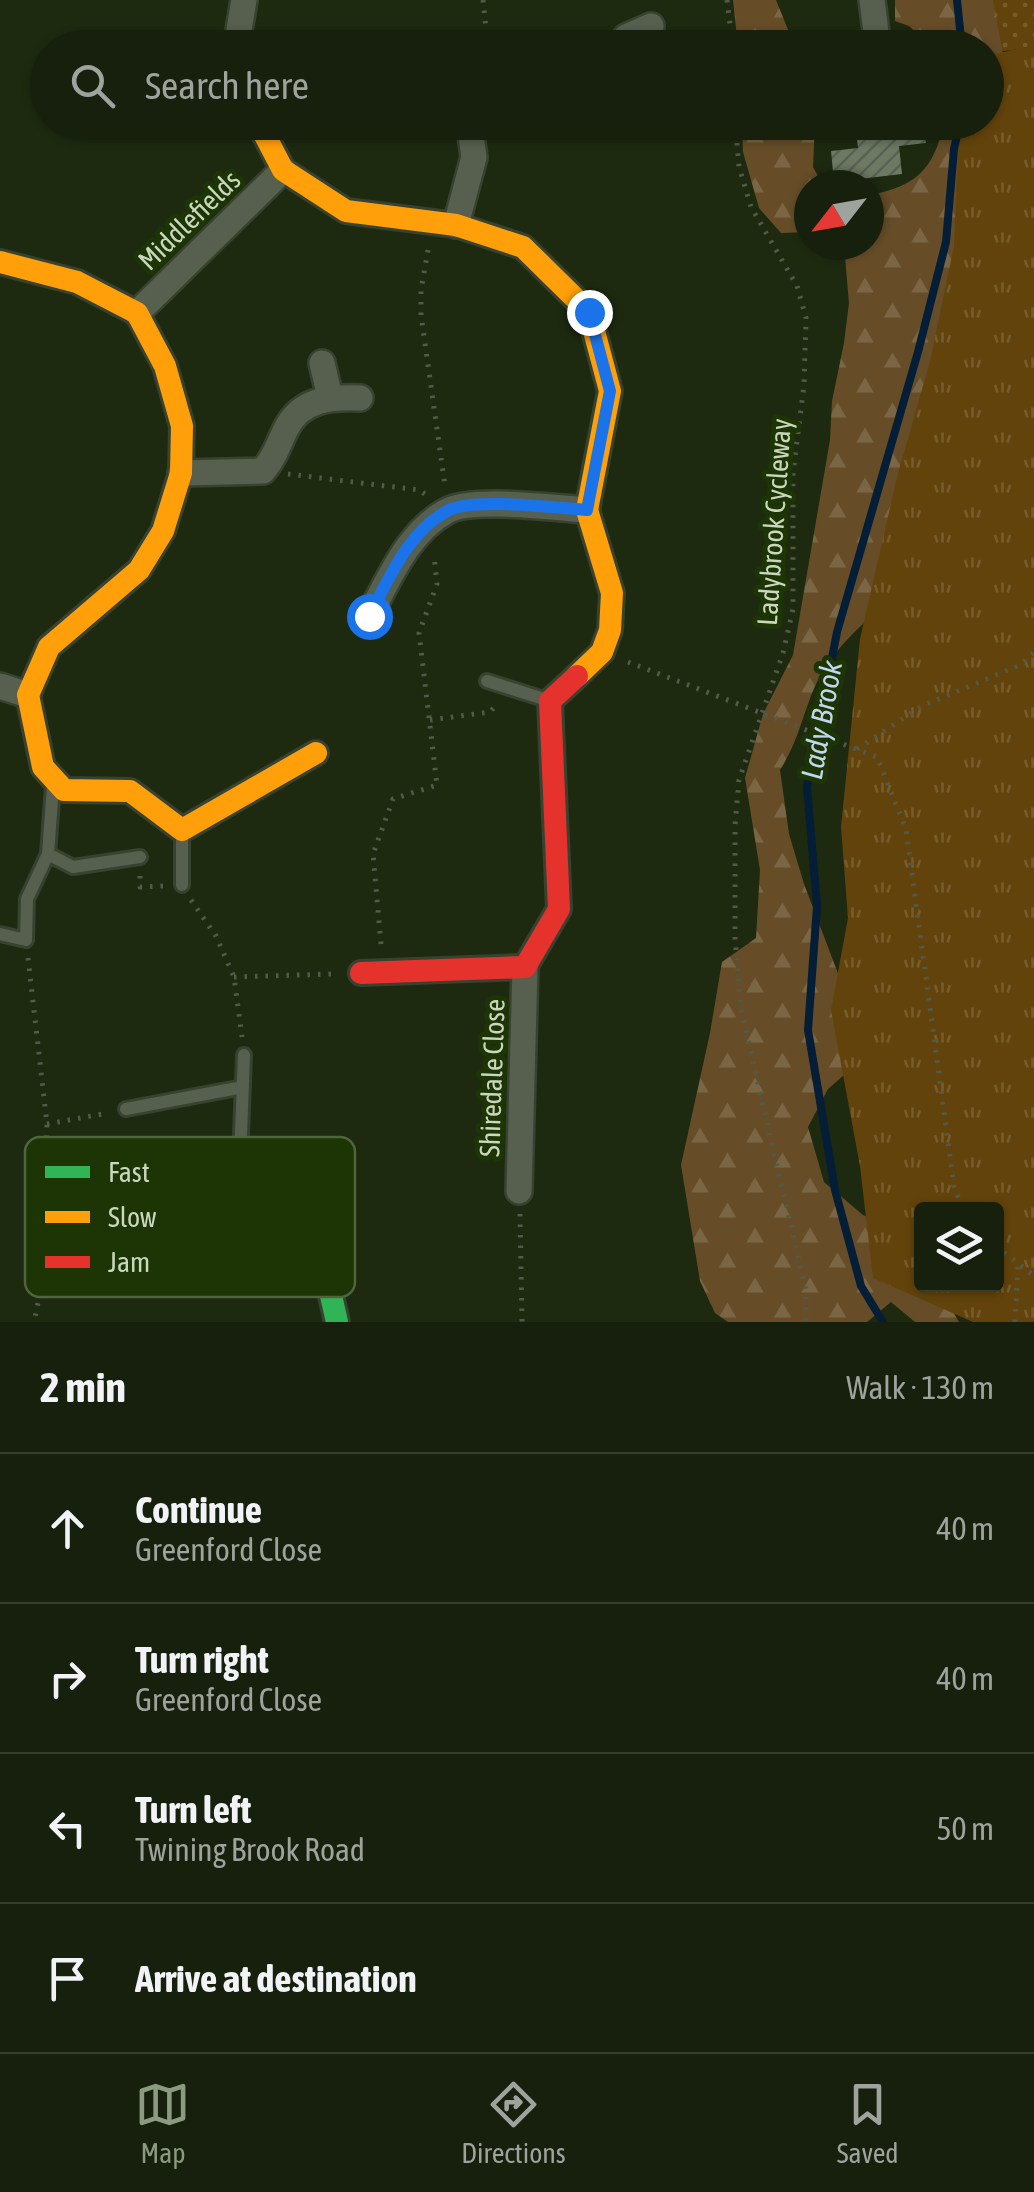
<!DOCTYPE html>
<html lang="en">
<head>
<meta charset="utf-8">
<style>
  body { margin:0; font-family:"Asap Condensed",sans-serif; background:#1f2815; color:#f1f3f6 }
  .controls { position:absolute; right:30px; bottom:30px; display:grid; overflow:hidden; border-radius:10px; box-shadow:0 2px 8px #0004 }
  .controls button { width:90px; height:90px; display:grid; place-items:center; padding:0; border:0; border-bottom:2px solid #353e2d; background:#16200c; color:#f1f3f6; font:50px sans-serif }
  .compass { position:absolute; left:794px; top:170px; width:90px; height:90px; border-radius:50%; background:#16200c; box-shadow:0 2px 8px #0004; rotate:239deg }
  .stop { position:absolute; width:30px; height:30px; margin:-22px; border:8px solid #1a73e8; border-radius:50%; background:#fff }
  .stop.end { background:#1a73e8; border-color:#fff; box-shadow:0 2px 10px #0008 }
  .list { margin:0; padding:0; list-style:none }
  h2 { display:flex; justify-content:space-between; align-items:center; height:130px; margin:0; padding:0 40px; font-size:42px }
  h2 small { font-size:32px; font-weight:400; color:#9ea39d }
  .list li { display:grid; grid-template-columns:65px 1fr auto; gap:30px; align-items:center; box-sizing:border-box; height:150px; padding:0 40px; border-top:2px solid #353e2d }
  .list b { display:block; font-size:38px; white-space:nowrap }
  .list p { margin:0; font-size:32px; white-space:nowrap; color:#9ea39d }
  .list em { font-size:32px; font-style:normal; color:#9ea39d }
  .icon { flex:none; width:55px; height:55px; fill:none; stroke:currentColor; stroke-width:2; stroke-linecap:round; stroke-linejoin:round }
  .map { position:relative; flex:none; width:1034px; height:1322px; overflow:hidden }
  .search { position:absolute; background:#16200c; box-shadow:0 2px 8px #0004; left:30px; right:30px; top:30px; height:110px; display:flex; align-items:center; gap:25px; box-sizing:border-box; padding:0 35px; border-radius:55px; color:#9ea39d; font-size:38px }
  .sheet { height:730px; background:#16200c }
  nav { display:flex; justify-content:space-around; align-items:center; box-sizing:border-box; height:140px; border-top:2px solid #353e2d; background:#16200c; font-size:28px; color:#9ea39d }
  nav a { display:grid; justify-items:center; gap:5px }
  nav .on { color:#8c9a81 }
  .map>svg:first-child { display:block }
</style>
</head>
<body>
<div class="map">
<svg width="1034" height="1322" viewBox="0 0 1034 1322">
  <defs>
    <pattern id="grass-dots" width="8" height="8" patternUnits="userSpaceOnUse" patternTransform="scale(2.5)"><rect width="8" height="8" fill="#62430b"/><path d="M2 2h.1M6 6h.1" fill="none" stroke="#775d2d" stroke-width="1.8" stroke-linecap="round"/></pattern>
    <pattern id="forest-firs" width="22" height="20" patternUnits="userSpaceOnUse" patternTransform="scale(2.5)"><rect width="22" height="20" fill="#664d28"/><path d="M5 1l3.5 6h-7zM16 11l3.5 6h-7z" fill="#7a6645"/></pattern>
    <pattern id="park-tufts" width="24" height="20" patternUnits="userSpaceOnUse" patternTransform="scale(2.5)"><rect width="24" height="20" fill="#62430b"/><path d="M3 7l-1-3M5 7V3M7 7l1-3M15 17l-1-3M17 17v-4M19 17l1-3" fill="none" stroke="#775d2d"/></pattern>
    <pattern id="building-hatch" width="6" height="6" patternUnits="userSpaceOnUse" patternTransform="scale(2.5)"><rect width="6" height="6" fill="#6d7963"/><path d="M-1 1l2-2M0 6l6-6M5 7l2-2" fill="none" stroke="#596252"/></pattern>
  </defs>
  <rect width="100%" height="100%" fill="#1d2a10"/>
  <!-- grass -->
  <path fill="url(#grass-dots)" d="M960,0h74v45c-55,16 -49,-1 -74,-45z"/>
  <!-- forest -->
  <path fill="url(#forest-firs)" d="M733,0h43l19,47h-57z
    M895,0h98l10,54 31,-9 -147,558c-31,26 -61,53 -76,93 -10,26 -15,49 -31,74l9,64 15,50 35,92 5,99 -16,14 -20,38 16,55 39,33 18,8 41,61 16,1 21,37h-44l-24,-20 -24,20h-139l-13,-9 -15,-32 -19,-116 29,-132 12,-71 34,-24 4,-68 -15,-92 18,-64 30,-59 37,-215 2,-39 12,-58 5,-40 -5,-58h25v-50c47,-8 65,-26 75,-72l42,-1v-74l-54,-1 -23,-21 -14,-5z
    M742,123h73l-2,44 10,18h-14v47l-28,1 -22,-25 -16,-56z"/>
  <!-- park -->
  <path fill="url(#park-tufts)" fill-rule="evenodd" d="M1034,45v1277h-61l-100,-44 -13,-112 -29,-156 17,-92 -7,-91 19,-188 37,-162 33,-116 24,-115 5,-123 27,-1 1,-66zM922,1210h74v74h-74z"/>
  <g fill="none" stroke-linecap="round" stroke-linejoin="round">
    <!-- stream -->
    <path stroke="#041e37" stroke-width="8" d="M957,0l5,48
      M883,1322l-22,-36 -26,-96 -27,-160 9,-124 -10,-119 30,-155 81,-280 28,-110 8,-93 6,-27"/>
  </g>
  <!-- building -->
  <path fill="url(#building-hatch)" d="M855,122h68l3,21 -27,3 3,28 -68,8 -3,-31 27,-3z"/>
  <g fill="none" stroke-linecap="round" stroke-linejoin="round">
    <defs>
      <path id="lane" d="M487,681l60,19
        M182,833v52
        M48,854l25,13 67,-10
        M0,934l26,6 1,-41 21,-45 5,-68
        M126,1109l117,-22
        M240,1161l4,-106"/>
      <path id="street" d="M872,0l4,32
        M236,48l8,-48
        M523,48h45
        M618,48l8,-11 25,-11
        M456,225l18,-68 -5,-35
        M137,313l146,-143
        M322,363l8,34
        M181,473l82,-2c12,-14 15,-26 23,-42 15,-30 44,-32 74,-31
        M369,616c20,-37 39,-84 78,-105 24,-14 109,-3 140,-1
        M0,686l28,9
        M519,1191l6,-224"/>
      <path id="fast" d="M212,1160l95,15 22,36 -2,67 10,44"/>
      <path id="slow" d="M258,122l25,48 63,41 110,14 67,22 66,65 21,79 -23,119 25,83 -2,37 -8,22 -25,24
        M0,262l77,20 60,31 28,53 17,60 -1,47 -18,58 -24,39 -90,77 -21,48 15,72 21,23 66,1 52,39 134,-77"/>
      <path id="jam" d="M361,973l164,-6 34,-58 -9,-208 27,-25"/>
    </defs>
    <!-- lane casing -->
    <use href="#lane" stroke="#384230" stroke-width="18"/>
    <!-- street casing -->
    <use href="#street" stroke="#384230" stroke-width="30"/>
    <!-- fast casing -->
    <use href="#fast" stroke="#384230" stroke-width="28"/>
    <!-- slow casing -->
    <use href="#slow" stroke="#384230" stroke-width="28"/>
    <!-- jam casing -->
    <use href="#jam" stroke="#384230" stroke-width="28"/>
    <!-- path -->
    <path stroke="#525b4a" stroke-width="5" stroke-dasharray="2.5 8" stroke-linecap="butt" d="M483,0l5,48
      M727,0l6,48
      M735,122l4,45 12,40 46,79 9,32 -2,67 -11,88v136l-10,44 -44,127 -4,46v112l6,71 65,282v31
      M428,250l-7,40v25l24,171
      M288,474l131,16 10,7
      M628,662l249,95 29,72 48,357 9,24
      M430,720l60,-8 7,-8
      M857,749l65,-43 98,-41 14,-13
      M140,876v11l23,-1
      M191,900l25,36 18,41 8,60
      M381,944l-8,-90 20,-55 44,-14 -18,-152 18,-49 -3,-28
      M28,958l19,166 -8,174 -5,24
      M234,977l97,-3
      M47,1124l61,-11
      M520,1214l2,108
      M996,1246l38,30
      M1015,1322l3,-58"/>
    <!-- lane -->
    <use href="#lane" stroke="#57604f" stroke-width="12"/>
    <!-- street -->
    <use href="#street" stroke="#57604f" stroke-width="25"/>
    <!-- fast -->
    <use href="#fast" stroke="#30b455" stroke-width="22"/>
    <!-- slow -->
    <use href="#slow" stroke="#ff9f0a" stroke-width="22"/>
    <!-- jam -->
    <use href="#jam" stroke="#e5322d" stroke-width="22"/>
  </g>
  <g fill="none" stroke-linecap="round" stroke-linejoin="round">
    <!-- route -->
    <path stroke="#1a73e8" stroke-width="12" d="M369,616c20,-37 39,-84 78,-105 24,-14 109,-3 140,-1l23,-119 -21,-79"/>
  </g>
  <g text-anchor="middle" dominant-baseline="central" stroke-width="10" stroke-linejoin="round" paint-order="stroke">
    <!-- street labels -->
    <g font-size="28" fill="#c8d7be" stroke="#1d3405">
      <text transform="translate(189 220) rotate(-44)">Middlefields</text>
      <text transform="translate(774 522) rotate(-86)">Ladybrook Cycleway</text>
      <text transform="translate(492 1078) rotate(-88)">Shiredale Close</text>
    </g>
    <!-- water labels -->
    <g font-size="30" font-style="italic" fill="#c2d7ef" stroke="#1d3405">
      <text transform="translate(821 720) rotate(-80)">Lady Brook</text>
    </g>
  </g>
  <!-- legend -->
  <rect x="25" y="1137" width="330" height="160" rx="15" fill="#1d3405" stroke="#50653c" stroke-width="2.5"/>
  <rect x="45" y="1166" width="45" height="12" fill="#30b455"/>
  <rect x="45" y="1211" width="45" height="12" fill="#ff9f0a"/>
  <rect x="45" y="1256" width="45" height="12" fill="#e5322d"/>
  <g font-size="28" fill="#c8d7be">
    <text x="108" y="1182">Fast</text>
    <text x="108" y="1227">Slow</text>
    <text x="108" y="1272">Jam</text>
  </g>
</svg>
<div class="controls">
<button><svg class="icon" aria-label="layers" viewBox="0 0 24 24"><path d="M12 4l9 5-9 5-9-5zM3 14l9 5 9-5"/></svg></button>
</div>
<svg class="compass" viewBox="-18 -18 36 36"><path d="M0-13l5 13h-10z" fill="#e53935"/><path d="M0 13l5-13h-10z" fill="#9ea39d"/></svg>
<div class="stop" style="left:369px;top:616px"></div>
<div class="stop end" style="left:589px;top:312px"></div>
<div class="search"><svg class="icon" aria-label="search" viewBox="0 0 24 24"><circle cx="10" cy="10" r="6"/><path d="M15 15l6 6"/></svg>Search here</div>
</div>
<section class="sheet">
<h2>2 min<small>Walk · 130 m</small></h2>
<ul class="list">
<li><svg class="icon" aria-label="ahead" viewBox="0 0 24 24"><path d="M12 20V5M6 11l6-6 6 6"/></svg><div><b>Continue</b><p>Greenford Close</p></div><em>40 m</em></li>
<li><svg class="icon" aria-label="right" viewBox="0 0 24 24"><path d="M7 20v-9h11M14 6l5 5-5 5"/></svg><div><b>Turn right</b><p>Greenford Close</p></div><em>40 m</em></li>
<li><svg class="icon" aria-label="left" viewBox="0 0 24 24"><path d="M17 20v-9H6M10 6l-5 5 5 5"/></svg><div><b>Turn left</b><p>Twining Brook Road</p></div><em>50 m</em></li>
<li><svg class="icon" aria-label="arrive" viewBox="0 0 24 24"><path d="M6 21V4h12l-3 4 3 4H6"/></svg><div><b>Arrive at destination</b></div></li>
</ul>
</section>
<nav>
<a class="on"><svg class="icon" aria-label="map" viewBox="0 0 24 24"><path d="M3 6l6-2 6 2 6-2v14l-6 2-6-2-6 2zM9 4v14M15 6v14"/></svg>Map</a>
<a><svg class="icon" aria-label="directions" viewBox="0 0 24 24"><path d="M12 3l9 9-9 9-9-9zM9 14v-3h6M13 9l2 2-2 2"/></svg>Directions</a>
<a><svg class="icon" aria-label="saved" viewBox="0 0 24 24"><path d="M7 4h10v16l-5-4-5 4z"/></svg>Saved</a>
</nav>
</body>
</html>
